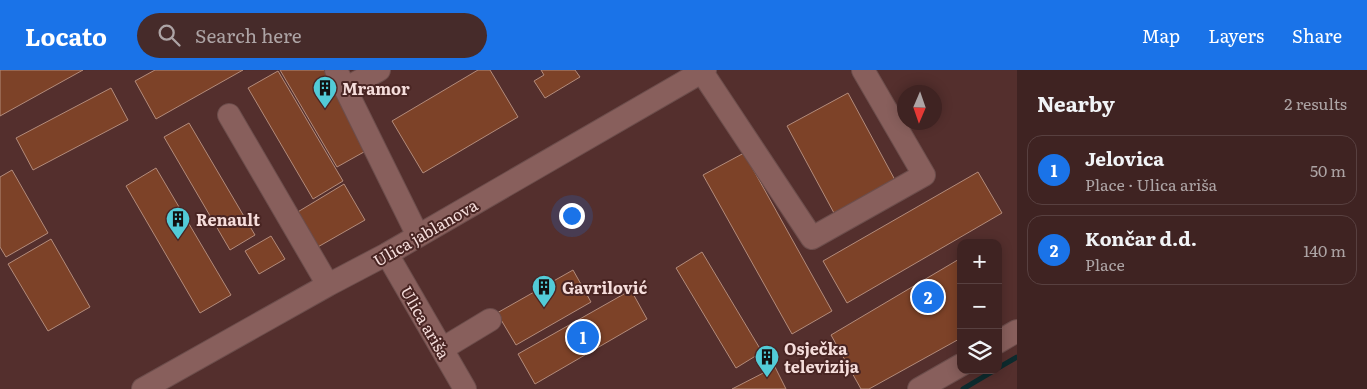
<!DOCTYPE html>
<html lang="en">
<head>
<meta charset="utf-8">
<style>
  body { margin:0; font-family:Literata,serif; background:#462b2a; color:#f1f3f6 }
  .controls { position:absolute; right:15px; bottom:15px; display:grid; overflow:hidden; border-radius:10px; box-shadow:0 2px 12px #0003 }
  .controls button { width:45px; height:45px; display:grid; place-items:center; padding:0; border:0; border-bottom:1px solid #584040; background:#3f2322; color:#f1f3f6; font:25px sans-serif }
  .compass { position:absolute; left:897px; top:15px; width:45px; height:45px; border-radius:50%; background:#3f2322; box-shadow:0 2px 12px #0003; rotate:182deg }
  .you { position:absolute; left:571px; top:145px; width:18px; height:18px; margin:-12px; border:4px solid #fff; border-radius:50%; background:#1a73e8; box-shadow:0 0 0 8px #1a73e833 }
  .badge { display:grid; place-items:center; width:32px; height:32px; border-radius:50%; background:#1a73e8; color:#fff; font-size:16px; font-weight:700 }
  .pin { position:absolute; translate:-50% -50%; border:2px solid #fff; box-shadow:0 1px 5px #0006 }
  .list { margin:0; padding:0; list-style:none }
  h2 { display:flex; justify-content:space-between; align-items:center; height:65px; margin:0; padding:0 20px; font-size:21px }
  h2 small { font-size:16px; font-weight:400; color:#ada4a5 }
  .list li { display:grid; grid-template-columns:32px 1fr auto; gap:15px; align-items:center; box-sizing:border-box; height:70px; margin:0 10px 10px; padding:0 10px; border:1px solid #584040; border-radius:15px }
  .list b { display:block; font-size:19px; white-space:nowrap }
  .list p { margin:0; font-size:16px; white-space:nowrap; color:#ada4a5 }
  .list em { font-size:16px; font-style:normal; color:#ada4a5 }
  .icon { flex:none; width:28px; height:28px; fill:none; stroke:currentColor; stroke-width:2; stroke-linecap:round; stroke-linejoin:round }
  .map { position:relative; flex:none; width:1017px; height:319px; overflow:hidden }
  header { display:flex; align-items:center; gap:30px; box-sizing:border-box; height:70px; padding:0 25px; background:#1a73e8; color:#fff }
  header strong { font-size:24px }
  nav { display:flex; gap:28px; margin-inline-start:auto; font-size:18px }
  .search { width:350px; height:45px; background:#462b2a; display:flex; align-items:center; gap:12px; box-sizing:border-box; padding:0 18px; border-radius:28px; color:#ada4a5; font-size:19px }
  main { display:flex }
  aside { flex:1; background:#3f2322 }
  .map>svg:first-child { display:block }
</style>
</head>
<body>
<header>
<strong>Locato</strong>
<div class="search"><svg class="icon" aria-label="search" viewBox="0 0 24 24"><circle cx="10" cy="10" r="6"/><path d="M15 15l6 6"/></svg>Search here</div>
<nav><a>Map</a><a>Layers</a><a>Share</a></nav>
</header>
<main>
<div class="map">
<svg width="1017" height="319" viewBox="0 0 1017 319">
  <rect width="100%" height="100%" fill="#542f2d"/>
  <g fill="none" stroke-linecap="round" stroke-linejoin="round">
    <!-- stream -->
    <path stroke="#0d2b2e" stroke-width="5" d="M998,298l19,-11
      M963,319l32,-19"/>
  </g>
  <!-- building -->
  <path fill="#7d4228" stroke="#b38b7b" d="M0,0h83l-83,46z
    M155,0h88l-87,49 -21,-38z
    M280,0h45l46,78 -34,19z
    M478,0h12l28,47 -95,56 -31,-52z
    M541,0h34l5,7 -35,21 -11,-17 10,-6z
    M278,1l65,110 -30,18 -65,-111z
    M111,18l17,32 -95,50 -17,-32z
    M848,23l47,87 -61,33 -47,-87z
    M189,53l66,112 -25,15 -66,-113z
    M744,83l88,158 -40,23 -89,-159z
    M156,98l75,127 -31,18 -74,-127z
    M12,100l36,63 -42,24 -6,-10v-70z
    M978,102l24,41 -155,90 -24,-42z
    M344,114l21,36 -49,28 -20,-35z
    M271,166l14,23 -26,15 -14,-23z
    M51,169l39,68 -42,24 -40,-67z
    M702,182l60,100 -26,16 -60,-100z
    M961,188v80l-92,51h-8l-30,-54z
    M573,200l18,32 -75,43 -19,-32z
    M631,220l16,29 -112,65 -17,-30z
    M775,297l11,22h-54z"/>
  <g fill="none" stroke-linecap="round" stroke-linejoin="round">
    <defs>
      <path id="minor" d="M336,0l82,166
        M702,2l110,166 112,-63 -61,-105
        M345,19l34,-19
        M229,45l99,170
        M387,184l78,135
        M998,272l19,-11
        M442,279l48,-29
        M143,319l185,-104 59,-31 318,-184
        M919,319l42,-24"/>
    </defs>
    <!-- minor casing -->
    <use href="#minor" stroke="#6d4e4c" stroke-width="24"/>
    <!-- minor -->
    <use href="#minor" stroke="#885f5c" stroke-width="22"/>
  </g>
  <!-- icons -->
  <defs>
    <symbol id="building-pin" viewBox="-11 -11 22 30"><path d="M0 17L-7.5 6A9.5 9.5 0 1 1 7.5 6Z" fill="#52cbd7" stroke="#492523"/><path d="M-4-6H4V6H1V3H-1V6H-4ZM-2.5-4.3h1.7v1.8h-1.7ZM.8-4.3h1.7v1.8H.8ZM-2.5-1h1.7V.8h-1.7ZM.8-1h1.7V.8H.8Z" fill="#111"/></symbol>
  </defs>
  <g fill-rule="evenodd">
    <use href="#building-pin" x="311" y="4" width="28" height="38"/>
    <use href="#building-pin" x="164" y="135" width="28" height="38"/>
    <use href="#building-pin" x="530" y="203" width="28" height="38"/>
    <use href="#building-pin" x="753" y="273" width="28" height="38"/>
  </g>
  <g text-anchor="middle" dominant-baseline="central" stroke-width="4" stroke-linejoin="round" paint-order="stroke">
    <!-- poi labels -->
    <g font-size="16" font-weight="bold" fill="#f5dddb" stroke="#492523" text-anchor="start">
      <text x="342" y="18">Mramor</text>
      <text x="196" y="149">Renault</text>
      <text x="562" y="217">Gavrilović</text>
      <text x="784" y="278">Osječka<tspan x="784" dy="18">televizija</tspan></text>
    </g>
    <!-- street labels -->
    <g font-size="16" fill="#f5dddb" stroke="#492523">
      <text transform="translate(425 162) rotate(-30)">Ulica jablanova</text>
      <text transform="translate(426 252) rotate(60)">Ulica ariša</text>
    </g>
  </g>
</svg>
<div class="controls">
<button>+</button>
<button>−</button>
<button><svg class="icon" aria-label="layers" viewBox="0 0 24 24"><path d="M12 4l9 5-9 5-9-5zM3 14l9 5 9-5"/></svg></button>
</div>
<svg class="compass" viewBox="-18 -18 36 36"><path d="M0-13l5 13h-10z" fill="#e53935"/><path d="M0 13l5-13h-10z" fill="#ada4a5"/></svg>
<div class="you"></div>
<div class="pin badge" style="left:583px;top:267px">1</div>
<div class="pin badge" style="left:928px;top:227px">2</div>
</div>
<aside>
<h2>Nearby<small>2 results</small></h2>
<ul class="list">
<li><span class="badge">1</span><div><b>Jelovica</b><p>Place · Ulica ariša</p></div><em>50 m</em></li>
<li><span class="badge">2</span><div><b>Končar d.d.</b><p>Place</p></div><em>140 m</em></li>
</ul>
</aside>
</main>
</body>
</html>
